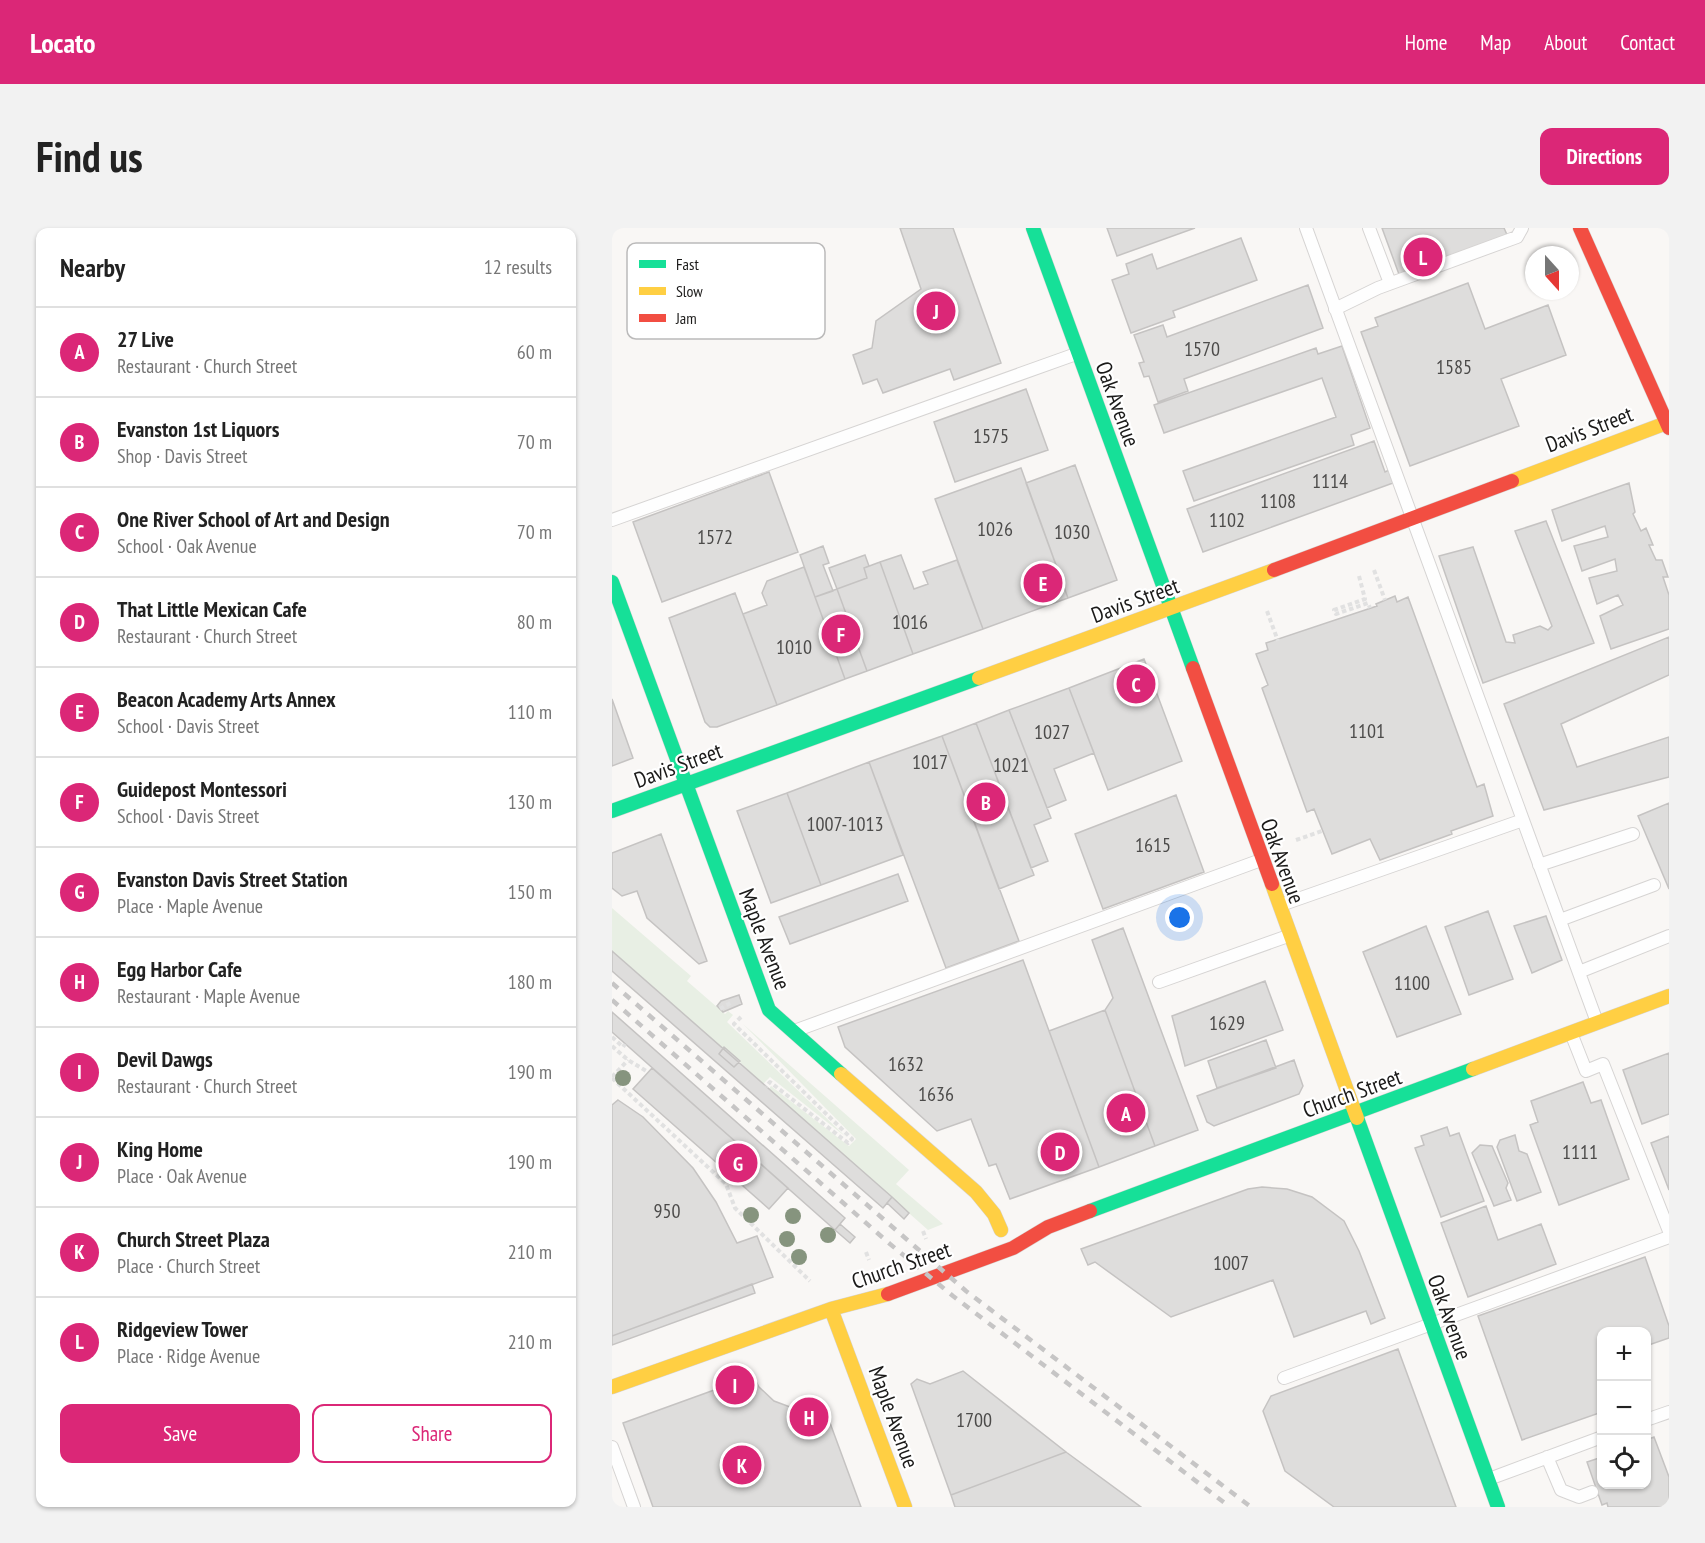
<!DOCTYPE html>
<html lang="en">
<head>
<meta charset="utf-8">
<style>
  body { margin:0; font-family:"PT Sans Narrow",sans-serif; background:#f2f2f2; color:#222 }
  .controls { position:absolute; right:18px; bottom:18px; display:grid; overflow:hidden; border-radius:12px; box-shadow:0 2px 4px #0004 }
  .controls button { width:54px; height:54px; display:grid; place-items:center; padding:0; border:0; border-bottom:2px solid #e0e0e0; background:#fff; color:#222; font:30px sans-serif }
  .compass { position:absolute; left:913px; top:18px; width:54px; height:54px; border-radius:50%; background:#fff; box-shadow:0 2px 4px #0004; rotate:159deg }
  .you { position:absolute; left:568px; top:690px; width:21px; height:21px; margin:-15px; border:4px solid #fff; border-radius:50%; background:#1a73e8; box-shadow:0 0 0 9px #1a73e833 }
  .badge { display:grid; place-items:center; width:39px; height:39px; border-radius:50%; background:#db2777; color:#fff; font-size:20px; font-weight:700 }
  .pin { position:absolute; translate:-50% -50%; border:3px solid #fff; box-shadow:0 2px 6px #0006 }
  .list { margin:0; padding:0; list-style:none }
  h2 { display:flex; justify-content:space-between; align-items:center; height:78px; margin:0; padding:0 24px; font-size:26px }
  h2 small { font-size:20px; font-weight:400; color:#767676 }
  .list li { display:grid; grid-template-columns:39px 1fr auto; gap:18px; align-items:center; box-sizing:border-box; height:90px; padding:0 24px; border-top:2px solid #e0e0e0 }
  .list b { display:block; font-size:22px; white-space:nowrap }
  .list p { margin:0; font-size:20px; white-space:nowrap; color:#767676 }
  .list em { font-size:20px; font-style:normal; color:#767676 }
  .actions { display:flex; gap:12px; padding:18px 24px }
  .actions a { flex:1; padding:14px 0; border:2px solid #db2777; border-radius:12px; text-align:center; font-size:21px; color:#db2777 }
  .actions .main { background:#db2777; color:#fff }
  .icon { flex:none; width:33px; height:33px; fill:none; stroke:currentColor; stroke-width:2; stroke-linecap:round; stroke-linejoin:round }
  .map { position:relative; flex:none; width:1057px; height:1279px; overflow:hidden; border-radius:12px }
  header { display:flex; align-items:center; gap:36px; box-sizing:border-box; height:84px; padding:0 30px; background:#db2777; color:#fff }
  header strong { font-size:28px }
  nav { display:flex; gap:33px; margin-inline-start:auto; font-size:21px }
  .intro { display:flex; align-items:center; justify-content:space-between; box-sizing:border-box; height:144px; padding:0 36px }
  h1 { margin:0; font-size:42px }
  .button { padding:15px 27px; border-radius:12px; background:#db2777; color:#fff; font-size:21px; font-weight:700 }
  main { display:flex; gap:36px; padding:0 36px }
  aside { flex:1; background:#fff; border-radius:12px; box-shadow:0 2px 4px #0004 }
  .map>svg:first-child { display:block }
</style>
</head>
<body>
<header>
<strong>Locato</strong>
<nav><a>Home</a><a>Map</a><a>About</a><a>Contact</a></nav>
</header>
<div class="intro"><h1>Find us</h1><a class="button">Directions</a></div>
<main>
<aside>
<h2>Nearby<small>12 results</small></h2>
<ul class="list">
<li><span class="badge">A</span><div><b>27 Live</b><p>Restaurant · Church Street</p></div><em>60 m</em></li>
<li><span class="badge">B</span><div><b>Evanston 1st Liquors</b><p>Shop · Davis Street</p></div><em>70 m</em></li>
<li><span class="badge">C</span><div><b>One River School of Art and Design</b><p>School · Oak Avenue</p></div><em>70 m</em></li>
<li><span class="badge">D</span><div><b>That Little Mexican Cafe</b><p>Restaurant · Church Street</p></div><em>80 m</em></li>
<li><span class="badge">E</span><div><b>Beacon Academy Arts Annex</b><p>School · Davis Street</p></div><em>110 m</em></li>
<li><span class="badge">F</span><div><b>Guidepost Montessori</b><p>School · Davis Street</p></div><em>130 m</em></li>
<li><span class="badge">G</span><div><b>Evanston Davis Street Station</b><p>Place · Maple Avenue</p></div><em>150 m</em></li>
<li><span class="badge">H</span><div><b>Egg Harbor Cafe</b><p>Restaurant · Maple Avenue</p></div><em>180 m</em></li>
<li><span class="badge">I</span><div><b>Devil Dawgs</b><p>Restaurant · Church Street</p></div><em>190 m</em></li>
<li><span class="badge">J</span><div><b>King Home</b><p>Place · Oak Avenue</p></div><em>190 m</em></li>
<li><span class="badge">K</span><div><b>Church Street Plaza</b><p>Place · Church Street</p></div><em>210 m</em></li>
<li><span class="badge">L</span><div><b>Ridgeview Tower</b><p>Place · Ridge Avenue</p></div><em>210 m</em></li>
</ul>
<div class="actions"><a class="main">Save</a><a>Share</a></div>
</aside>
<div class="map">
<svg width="1057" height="1279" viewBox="0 0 1057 1279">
  <rect width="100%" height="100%" fill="#f9f7f5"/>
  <!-- green -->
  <path fill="#e8efe4" d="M0,680l79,68 -4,5 38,33 3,-3 5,4 -6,7 119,115 -76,-60 -7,7 -39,-37 -1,2 -111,-98z
    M131,796l166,146 -13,14 47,40 -15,6 -159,-141 2,-3 78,60 7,-7z"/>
  <!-- building -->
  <path fill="#dedddc" stroke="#c5c3c2" stroke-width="1.5" d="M288,0h53l48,135 -47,17 -4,-11 -67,24 -6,-14 -14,5 -10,-29 19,-7 4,-27 45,-32z
    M495,0h88l-78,28z
    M770,0h122l4,9 -108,40z
    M629,10l16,42 -84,31 2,6 -44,16 -19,-53 17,-6 -3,-10 26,-10 5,15z
    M856,55l17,46 63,-24 18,50 -65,24 18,47 -109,40 -49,-134 17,-6 -3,-8z
    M696,57l15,43 -139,51 4,12 -30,11 -9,-26 -5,1 -5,-14 5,-1 -10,-27 29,-10 4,12z
    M730,118l28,82 -19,7 3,10 -160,56 -11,-30 153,-54 -14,-39 -158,55 -10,-28 162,-57 2,6z
    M414,161l22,61 -93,32 -21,-60z
    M762,213l11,31 4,-2 4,13 -190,69 -16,-43z
    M463,237l42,115 -49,18 -42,-115z
    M409,240l47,130 -85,31 -48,-130z
    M157,244l29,80 -136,50 -29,-80z
    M1017,255l6,29 -2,2 8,17 5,-3 7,17h-4l7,15h6l6,17h-5l6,18v34l-58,20 -11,-33 23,-11 -5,-10 -21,9 -8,-26 28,-7 -2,-12 -33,12 -8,-25 34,-9 -3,-11 -43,15 -10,-31z
    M934,293l48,122 -111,40 -44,-127 34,-9 33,95 9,1 -2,-8 27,-9 8,4 4,-4 -37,-95z
    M211,318l6,17 -6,2 10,26 -18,6 -15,-42z
    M253,327l4,11 -5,2 3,10 -30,11 -8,-21z
    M289,327l13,34 14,-5 -5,-12 34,-12 26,69 -70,25 -33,-92z
    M268,334l33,92 -46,17 -30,-82 30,-11 -3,-10z
    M192,339l41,112 -68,26 -34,-91 24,-9 -5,-12 5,-12z
    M225,361l30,82 -22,8 -30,-82z
    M123,365l42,112 -60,22h-7l-5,-5 -36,-104z
    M783,368l2,6 11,-5 69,190 7,-3 9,32 -42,15 1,3 -72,26 -10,-21 -38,15 -18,-45 -7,3 -45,-124 6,-3 -12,-31 12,-4 -2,-7 111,-37 -1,-2z
    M1057,409v38l-108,49 16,43 92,-30v40l-125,33 -40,-106z
    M532,431l38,102 -74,29 -39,-102z
    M457,460l25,65 -40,16 12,31 -19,8 -38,-98z
    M0,471l21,59 -21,8z
    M397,482l42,108 -17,7 14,36 -17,7 -55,-145z
    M364,495l58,152 -35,14 -57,-153z
    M330,508l77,205 -73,27 -77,-206z
    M257,534l34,93 -82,30 -34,-92z
    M175,565l34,92 -50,18 -34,-92z
    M564,567l28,77 -101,37 -28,-75z
    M1057,575v86l-31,-73z
    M49,606l46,127 -8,3 -52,-46 -10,-27 -15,5 -10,-8v-35z
    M286,646l10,27 -118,43 -11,-27z
    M876,683l25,68 -44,16 -24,-68z
    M934,688l16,44 -30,13 -18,-47z
    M814,698l35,88 -64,23 -34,-85z
    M511,700l75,202 -43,16 -50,-136 8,-12 -21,-58z
    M0,723l280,246 -9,11 -271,-237z
    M411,732l76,207 -89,32 -14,-35 -7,2 -18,-47 -34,12 -92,-84 -7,-20z
    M653,753l18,49 -98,36 -13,-50z
    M127,767l3,9 -19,8 -6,-6 4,-5z
    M493,782l50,136 -56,21 -50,-136z
    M0,784l233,206 -10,12 -223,-198z
    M654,812l10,28 -59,20 -9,-27z
    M112,819l16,14 -6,6 -15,-13z
    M1057,825v61l-27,10 -19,-54z
    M682,832l9,26 -4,8 -85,32 -7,-4 -10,-26z
    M40,840l136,120 -19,21 -136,-120z
    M971,854l8,21 10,-3 28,79 -70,26 -29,-80 8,-3 -7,-21z
    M6,872l25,17 50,51 23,34 21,41 20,-7 16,41 -161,59v-231z
    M835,899l3,9 9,-3 25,68 -43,16 -26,-69 9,-3 -3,-9z
    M903,907l4,16 8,3 14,38 -24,9 -20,-54 3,-7z
    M1057,908v54l-18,-47z
    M868,917l12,1 16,37 -2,5 5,12 -17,6 -22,-53z
    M650,959l25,2 25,8 32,24 15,30 26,67 -14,6 -5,-13 -72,26 -21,-57 -102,37 -76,-55 -7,3 -7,-16 167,-60z
    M280,969l17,16 -5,6 -17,-16z
    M874,978l12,34 43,-16 15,40 -88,33 -27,-74z
    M228,996l15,13 -5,6 -15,-13z
    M1033,1029l24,69v12l-23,8v-14h-44v80l-80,28 -44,-124z
    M140,1056l3,9 -143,52v-9z
    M786,1121l58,158h-122l-49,-36 -22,-60 8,-15z
    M351,1143l103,81 -115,43 -40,-111 6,-5 13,5z
    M141,1148l6,11 15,14 16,6 26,-2 3,10 7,-3 35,95h-208l-30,-84z
    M1042,1209l15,40v30h-61l-1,-4 -5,2 -15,-43 15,-5v27h44v-44z
    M454,1224l75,55h-186l-4,-12z"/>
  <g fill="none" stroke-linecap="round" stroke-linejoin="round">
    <defs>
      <path id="lane" d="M694,0l291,794
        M757,0l21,55
        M723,81l43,-21 139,-51 5,-9
        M0,292l464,-166
        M927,637l94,-31
        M669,677l242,-85
        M948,692l94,-35
        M967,744l90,-36
        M547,754l129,-46
        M185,802l464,-170
        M959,805l15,38 17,-7 66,167
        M672,1150l385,-141
        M1034,1192l23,-8
        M0,1219l22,60
        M935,1229l14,33 18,7 13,-5
        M877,1251l113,-42"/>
      <path id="fast" d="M421,0l160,440
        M0,354l157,428 72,64
        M0,583l367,-133
        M745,890l141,389
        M478,983l383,-142"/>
      <path id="slow" d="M900,253l157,-59
        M367,450l295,-108
        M660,656l85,234
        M861,841l196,-73
        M229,846l135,118 18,22 7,16
        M219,1081l74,198
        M0,1159l219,-78 57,-15"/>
      <path id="jam" d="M968,0l89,200
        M662,342l238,-89
        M581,440l79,216
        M276,1066l125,-46 35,-21 42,-16"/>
    </defs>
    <!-- lane casing -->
    <use href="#lane" stroke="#d6d4d3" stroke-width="14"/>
    <!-- fast casing -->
    <use href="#fast" stroke="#d6d4d3" stroke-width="15"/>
    <!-- slow casing -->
    <use href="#slow" stroke="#d6d4d3" stroke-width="15"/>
    <!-- jam casing -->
    <use href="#jam" stroke="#d6d4d3" stroke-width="15"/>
    <!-- path -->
    <path stroke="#e1e1e1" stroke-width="4" stroke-dasharray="4.5 3" stroke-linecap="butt" d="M762,342l11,30
      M747,348l6,23 -31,11 2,4 32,-11 2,5
      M655,383l11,30
      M684,612l26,-9
      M108,781l12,-7
      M129,789l-7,7 118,115 -4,4 -78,-61 -4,5
      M0,809l11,10 2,-3
      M0,818l16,14 20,12
      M0,849l16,-17
      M0,850l114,106 9,24 75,73
      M311,1003l3,8
      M254,1024l3,8"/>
    <!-- lane -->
    <use href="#lane" stroke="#fefefe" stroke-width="12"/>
    <!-- fast -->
    <use href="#fast" stroke="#16e098" stroke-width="14"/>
    <!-- slow -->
    <use href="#slow" stroke="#ffcf43" stroke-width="14"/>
    <!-- jam -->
    <use href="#jam" stroke="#f24e42" stroke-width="14"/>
    <!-- rail -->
    <path stroke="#c6c5c5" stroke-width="4.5" stroke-dasharray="8 8" stroke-linecap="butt" d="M0,755l354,308 285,216
      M0,772l278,244 63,52 277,211"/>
  </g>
  <!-- trees -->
  <g fill="#86947e">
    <circle cx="11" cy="850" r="8"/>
    <circle cx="139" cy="987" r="8"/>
    <circle cx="181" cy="988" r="8"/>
    <circle cx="216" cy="1007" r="8"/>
    <circle cx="175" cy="1011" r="8"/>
    <circle cx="187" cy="1029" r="8"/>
  </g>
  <g text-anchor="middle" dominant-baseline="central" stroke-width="4.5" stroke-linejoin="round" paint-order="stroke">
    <!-- number labels -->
    <g font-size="20" fill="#4c4b4a">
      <text x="590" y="121">1570</text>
      <text x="842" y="139">1585</text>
      <text x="379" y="208">1575</text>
      <text x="718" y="253">1114</text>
      <text x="666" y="273">1108</text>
      <text x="615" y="292">1102</text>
      <text x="383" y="301">1026</text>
      <text x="460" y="304">1030</text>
      <text x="103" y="309">1572</text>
      <text x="298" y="394">1016</text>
      <text x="182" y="419">1010</text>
      <text x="755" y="503">1101</text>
      <text x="440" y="504">1027</text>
      <text x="318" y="534">1017</text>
      <text x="399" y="537">1021</text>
      <text x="233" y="596">1007-1013</text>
      <text x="541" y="617">1615</text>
      <text x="800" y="755">1100</text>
      <text x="615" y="795">1629</text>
      <text x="294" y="836">1632</text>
      <text x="324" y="866">1636</text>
      <text x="968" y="924">1111</text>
      <text x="55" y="983">950</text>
      <text x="619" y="1035">1007</text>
      <text x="362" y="1192">1700</text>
    </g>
    <!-- street labels -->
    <g font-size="22" fill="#1b1a19" stroke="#fff">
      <text transform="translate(506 176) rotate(70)">Oak Avenue</text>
      <text transform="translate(977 201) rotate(-21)">Davis Street</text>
      <text transform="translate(523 372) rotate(-20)">Davis Street</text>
      <text transform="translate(66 537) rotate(-20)">Davis Street</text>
      <text transform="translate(671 633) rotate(70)">Oak Avenue</text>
      <text transform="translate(153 711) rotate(69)">Maple Avenue</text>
      <text transform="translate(740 865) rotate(-20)">Church Street</text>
      <text transform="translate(289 1037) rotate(-19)">Church Street</text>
      <text transform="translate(838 1089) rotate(70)">Oak Avenue</text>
      <text transform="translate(282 1189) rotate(70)">Maple Avenue</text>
    </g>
  </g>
  <!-- legend -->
  <rect x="15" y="15" width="198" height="96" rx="9" fill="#fff" stroke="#bbbaba" stroke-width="1.5"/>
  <rect x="27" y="32" width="27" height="8" fill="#16e098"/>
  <rect x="27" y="59" width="27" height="8" fill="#ffcf43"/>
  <rect x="27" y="86" width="27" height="8" fill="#f24e42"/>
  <g font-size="16" fill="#1b1a19">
    <text x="64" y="42">Fast</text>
    <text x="64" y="69">Slow</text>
    <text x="64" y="96">Jam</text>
  </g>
</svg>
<div class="controls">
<button>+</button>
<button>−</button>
<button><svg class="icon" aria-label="locate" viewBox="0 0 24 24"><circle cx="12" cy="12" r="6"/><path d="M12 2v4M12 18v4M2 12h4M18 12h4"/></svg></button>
</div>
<svg class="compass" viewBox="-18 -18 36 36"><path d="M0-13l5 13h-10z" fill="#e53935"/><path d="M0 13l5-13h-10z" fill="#767676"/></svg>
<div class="you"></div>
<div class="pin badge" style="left:514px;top:885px">A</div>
<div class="pin badge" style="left:374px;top:574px">B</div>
<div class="pin badge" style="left:524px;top:456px">C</div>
<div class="pin badge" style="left:448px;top:924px">D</div>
<div class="pin badge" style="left:431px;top:355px">E</div>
<div class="pin badge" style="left:229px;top:406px">F</div>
<div class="pin badge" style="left:126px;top:935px">G</div>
<div class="pin badge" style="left:197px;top:1189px">H</div>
<div class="pin badge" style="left:123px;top:1157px">I</div>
<div class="pin badge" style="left:324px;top:83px">J</div>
<div class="pin badge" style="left:130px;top:1237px">K</div>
<div class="pin badge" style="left:811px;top:29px">L</div>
</div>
</main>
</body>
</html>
